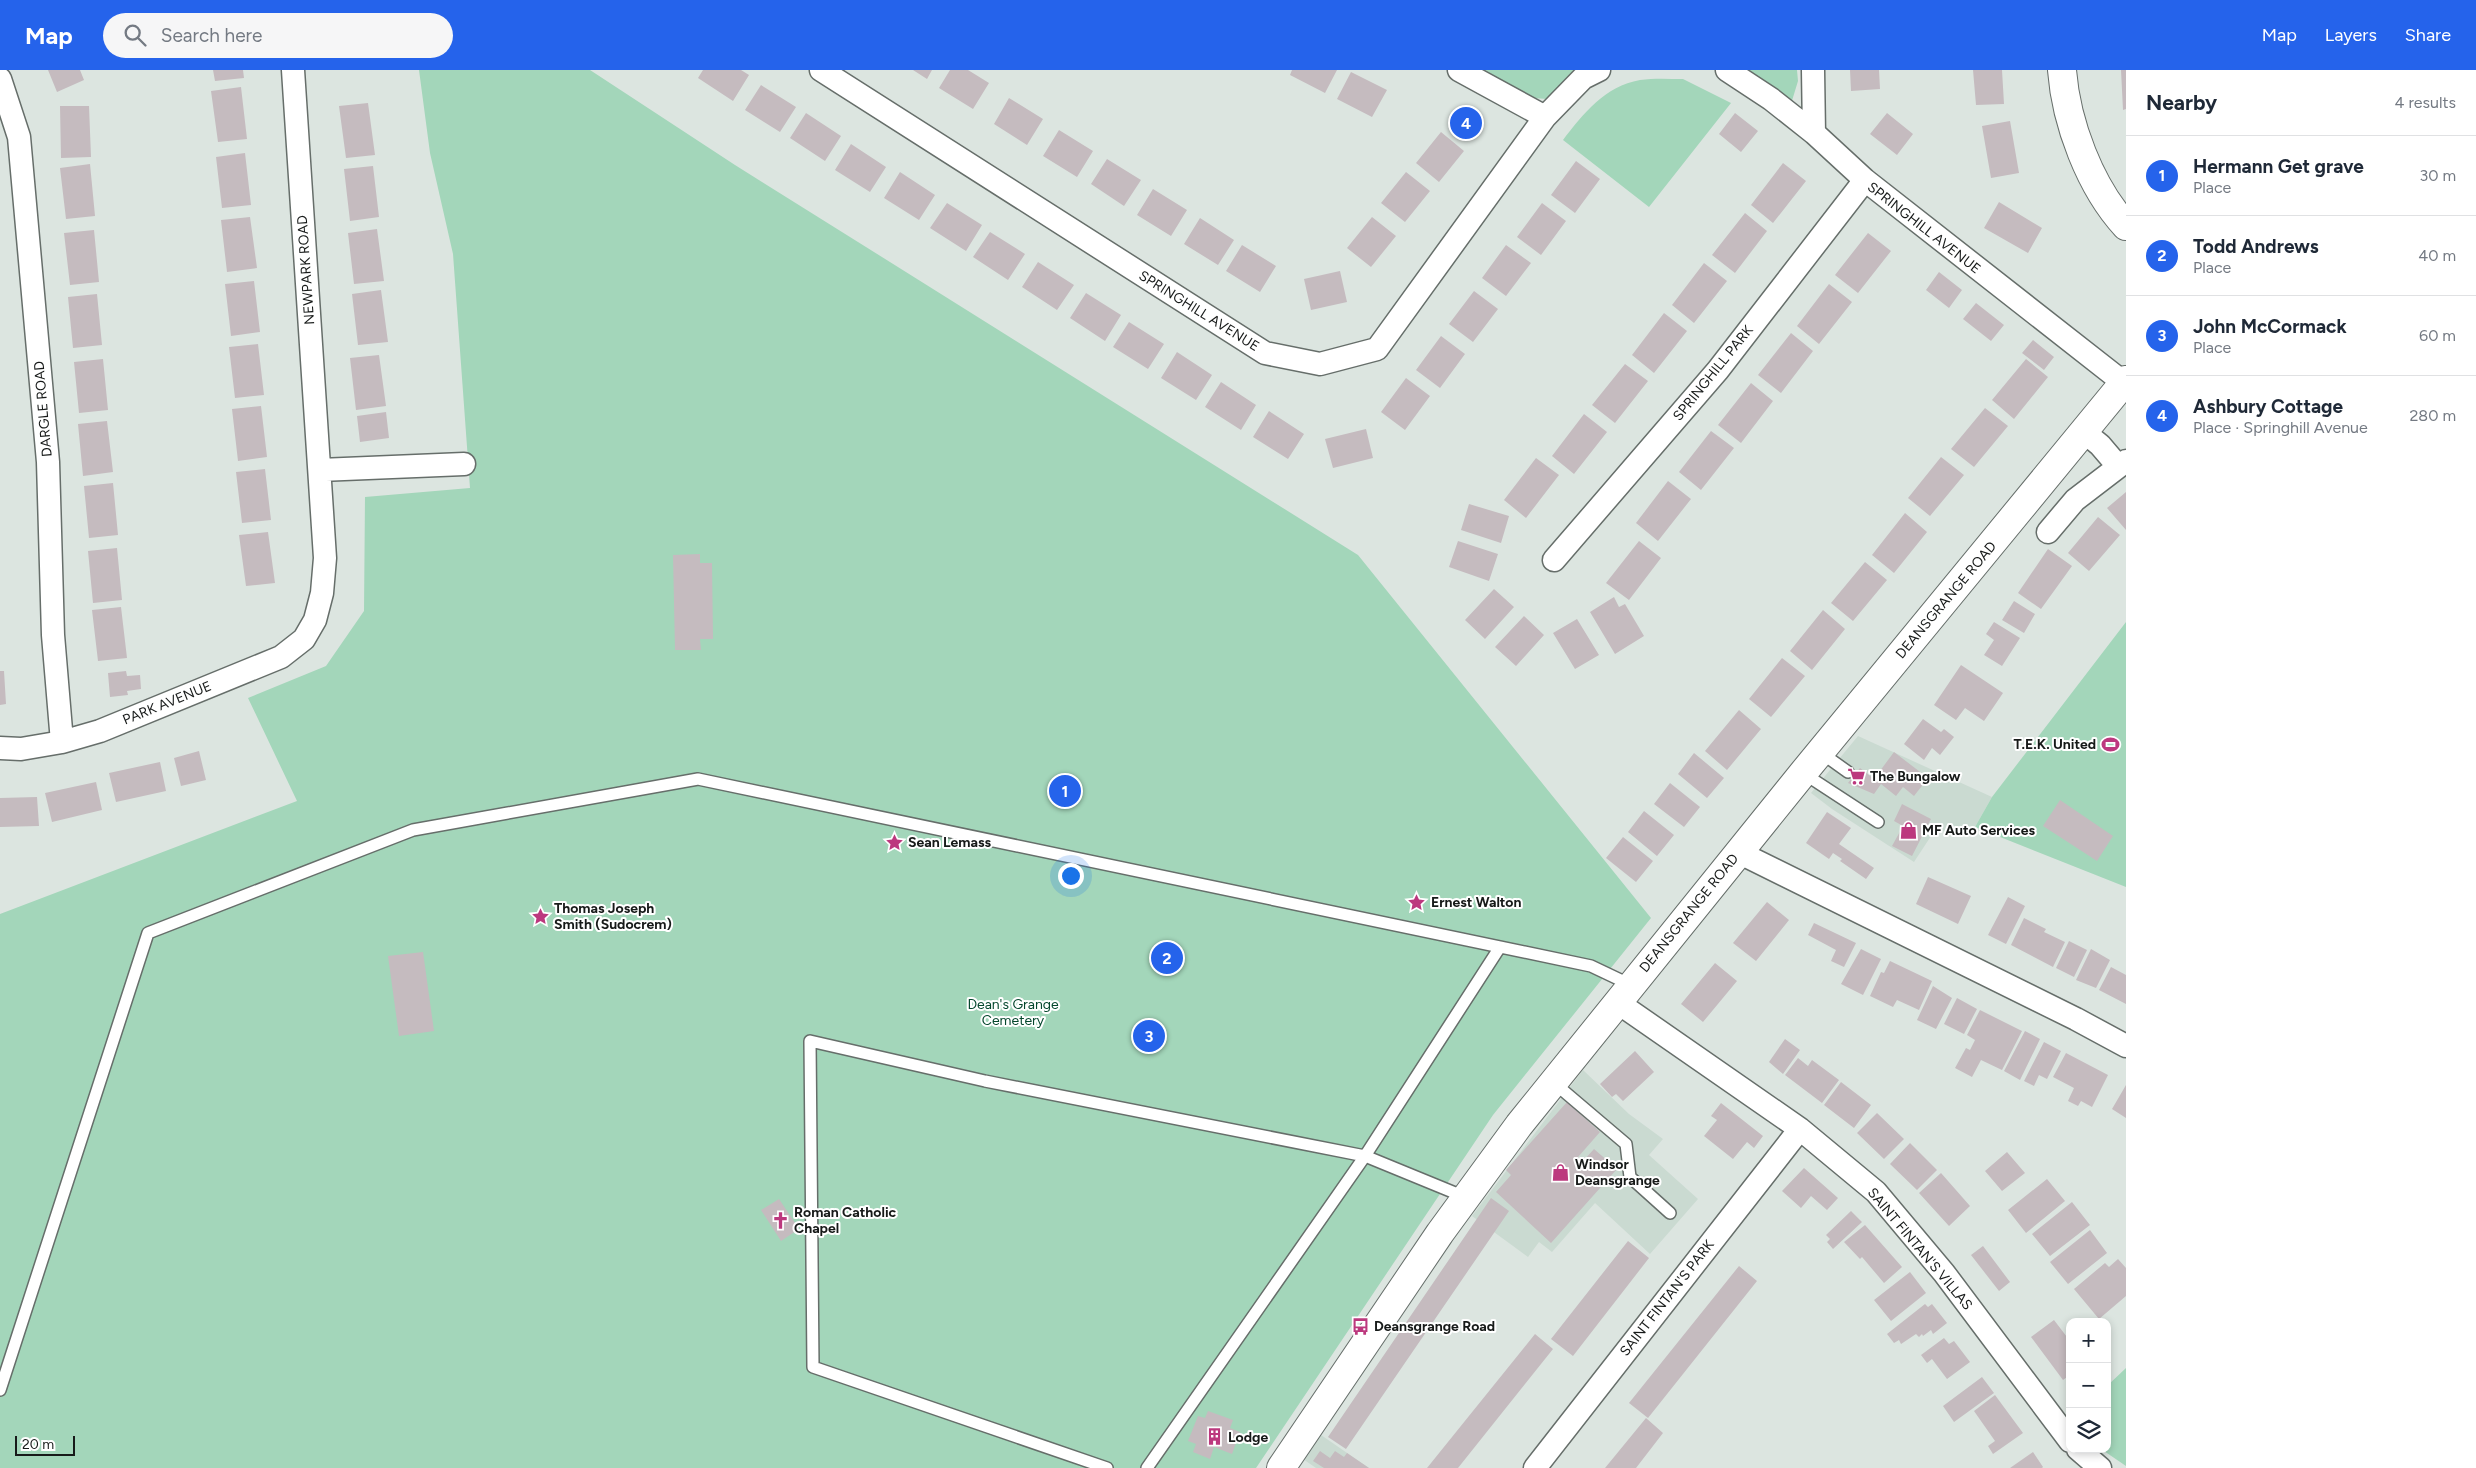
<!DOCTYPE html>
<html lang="en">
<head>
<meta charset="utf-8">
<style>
  body { margin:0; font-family:Figtree,sans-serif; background:#f6f6f7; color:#1f2937 }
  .controls { position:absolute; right:15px; bottom:15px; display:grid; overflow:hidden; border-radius:10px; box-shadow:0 2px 8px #0003 }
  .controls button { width:45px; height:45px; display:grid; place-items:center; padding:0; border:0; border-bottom:1px solid #e0e1e3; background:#fff; color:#1f2937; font:25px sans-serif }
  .scale { position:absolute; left:15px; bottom:12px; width:60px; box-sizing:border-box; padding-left:5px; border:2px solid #171a19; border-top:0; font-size:14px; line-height:18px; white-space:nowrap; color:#171a19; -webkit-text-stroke:4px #fff; paint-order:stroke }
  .you { position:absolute; left:1070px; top:805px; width:18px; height:18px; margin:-12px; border:4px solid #fff; border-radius:50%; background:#1a73e8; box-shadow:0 0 0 8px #1a73e833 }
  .badge { display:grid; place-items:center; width:32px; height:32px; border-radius:50%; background:#2563eb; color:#fff; font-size:16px; font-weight:700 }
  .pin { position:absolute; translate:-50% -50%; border:2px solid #fff; box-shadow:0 1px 5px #0006 }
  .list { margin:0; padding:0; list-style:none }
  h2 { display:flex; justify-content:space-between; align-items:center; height:65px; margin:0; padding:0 20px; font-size:21px }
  h2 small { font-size:16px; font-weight:400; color:#747a83 }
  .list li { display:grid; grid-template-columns:32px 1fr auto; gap:15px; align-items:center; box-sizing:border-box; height:80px; padding:0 20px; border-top:1px solid #e0e1e3 }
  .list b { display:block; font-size:19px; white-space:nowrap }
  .list p { margin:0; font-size:16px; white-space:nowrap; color:#747a83 }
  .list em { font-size:16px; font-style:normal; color:#747a83 }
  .icon { flex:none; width:28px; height:28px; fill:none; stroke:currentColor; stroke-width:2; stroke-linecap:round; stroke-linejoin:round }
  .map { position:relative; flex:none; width:2126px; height:1398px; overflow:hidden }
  header { display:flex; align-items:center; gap:30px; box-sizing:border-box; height:70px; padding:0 25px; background:#2563eb; color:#fff }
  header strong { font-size:24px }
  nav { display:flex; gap:28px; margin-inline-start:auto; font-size:18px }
  .search { width:350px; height:45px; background:#f6f6f7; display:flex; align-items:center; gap:12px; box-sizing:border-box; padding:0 18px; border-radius:28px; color:#747a83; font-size:19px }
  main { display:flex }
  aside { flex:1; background:#fff }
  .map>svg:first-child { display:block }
</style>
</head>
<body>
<header>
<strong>Map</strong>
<div class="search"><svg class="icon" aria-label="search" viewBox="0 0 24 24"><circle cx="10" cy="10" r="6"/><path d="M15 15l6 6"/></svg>Search here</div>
<nav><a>Map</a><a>Layers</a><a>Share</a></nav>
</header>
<main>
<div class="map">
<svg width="2126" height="1398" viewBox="0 0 2126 1398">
  <rect width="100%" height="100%" fill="#dce5e0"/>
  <!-- built -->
  <path fill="#cadad1" d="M1858,666l134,61 -17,30 -42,6 -19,29 -82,-53 -21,-16z
    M1583,1000l46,44 34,25 -14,16 49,44 -48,55 -55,-51 -43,49 -13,-10 -11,15 -56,-41z
    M1321,1365l48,33h-53l-13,-9z"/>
  <!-- green -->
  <path fill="#a3d6ba" d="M419,0h171l145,95 623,390 293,363 -158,197 -237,353h-1256v-554l297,-113 -49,-103 78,-32 38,-55 1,-114 105,-9 -17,-234 -23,-101z
    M1483,0h97l-33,29 -14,-1z
    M1746,0h51l1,11 -7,23z
    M1683,9l48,24 -82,104 -86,-67c20,-26 42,-54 77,-60 14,-2 29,-1 43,-1z
    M2126,552v265l-151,-60 17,-30z
    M2126,1298v98l-25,-17h6v-63z"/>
  <!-- building -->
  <path fill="#c5bbbf" d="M48,0h32l4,10 -27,12z
    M213,0h30l1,8 -29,3z
    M703,0h38l8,5 -16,26 -35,-23z
    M913,0h19l-5,9z
    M950,0h18l21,13 -16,26 -34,-21z
    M1292,0h45l-12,23 -35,-18z
    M1850,0h29l1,19 -29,2z
    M1973,0h29l2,34 -28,1z
    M2121,0h5v39l-3,1z
    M1351,2l36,18 -15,27 -35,-18z
    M761,15l35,22 -16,25 -35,-22z
    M241,17l6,52 -29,3 -7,-51z
    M1009,28l34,21 -16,26 -33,-21z
    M368,33l7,52 -29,3 -7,-52z
    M60,36h29l2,51 -30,1z
    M1461,36l23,18 -12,16 -24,-17z
    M806,43l35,23 -16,25 -35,-23z
    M1735,43l23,18 -17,21 -22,-18z
    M1887,43l26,21 -16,21 -27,-21z
    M2010,51l9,52 -28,5 -9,-52z
    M1059,60l34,21 -16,26 -34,-21z
    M1441,62l23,19 -25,31 -23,-19z
    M851,74l35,23 -16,25 -35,-22z
    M245,83l6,52 -29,3 -6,-51z
    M1107,89l34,21 -17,26 -33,-22z
    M1576,91l24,18 -25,34 -24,-18z
    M1783,93l23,18 -33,42 -22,-18z
    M90,94l5,52 -29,3 -6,-51z
    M373,96l6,51 -29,4 -6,-52z
    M900,102l35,23 -16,25 -35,-22z
    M1406,102l24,19 -25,31 -24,-19z
    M1153,119l34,21 -16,26 -34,-21z
    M1999,132l43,26 -14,25 -44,-25z
    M947,133l35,22 -16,26 -36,-23z
    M1542,133l24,18 -25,34 -24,-18z
    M1745,143l22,18 -32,42 -23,-18z
    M250,147l7,51 -30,4 -6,-52z
    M1372,147l24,19 -25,31 -24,-19z
    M1200,148l34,22 -16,25 -34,-21z
    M377,159l7,52 -30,3 -6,-51z
    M94,160l5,52 -29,3 -6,-52z
    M990,162l35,22 -17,26 -35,-23z
    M1868,163l23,18 -33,42 -23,-18z
    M1242,175l34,21 -16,26 -34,-21z
    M1506,175l25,18 -25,33 -24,-18z
    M1038,192l36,23 -17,25 -35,-23z
    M1704,193l23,18 -33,42 -22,-18z
    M1340,201l7,31 -36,8 -7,-31z
    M1939,202l23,18 -13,18 -23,-18z
    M254,211l6,51 -29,4 -6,-52z
    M1829,214l23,18 -33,42 -22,-18z
    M381,220l7,52 -30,3 -6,-51z
    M1474,221l24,18 -25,33 -24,-18z
    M1086,223l35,22 -16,26 -35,-23z
    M97,224l5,51 -29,3 -5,-51z
    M1976,233l28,22 -13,16 -28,-22z
    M1664,243l23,18 -33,42 -22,-18z
    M1129,252l35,22 -16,25 -35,-22z
    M1791,263l22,18 -32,42 -23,-18z
    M1441,266l24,18 -25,34 -24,-18z
    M2033,270l21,17 -10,13 -22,-17z
    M258,274l6,51 -29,3 -6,-51z
    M1177,282l35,23 -16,25 -35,-22z
    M379,285l7,51 -30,4 -6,-52z
    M103,289l5,51 -29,3 -5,-51z
    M2026,289l22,18 -34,42 -22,-19z
    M1625,294l23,17 -33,42 -23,-18z
    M1406,308l24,18 -25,34 -24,-18z
    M1221,312l35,23 -15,25 -36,-23z
    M1751,313l22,18 -32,42 -23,-18z
    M261,336l6,51 -29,4 -6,-52z
    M1985,338l23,18 -34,41 -23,-18z
    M1269,341l35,23 -16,25 -35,-22z
    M386,342l3,26 -29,4 -3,-26z
    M1584,344l23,18 -33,42 -22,-18z
    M107,351l6,51 -30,4 -5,-52z
    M1366,359l7,29 -40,10 -8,-29z
    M1711,361l23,17 -33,42 -22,-18z
    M1941,387l23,18 -34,41 -22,-18z
    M1536,388l23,17 -33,43 -22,-18z
    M265,399l6,51 -29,3 -6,-51z
    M1668,411l23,18 -33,42 -22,-18z
    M113,413l5,52 -29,3 -5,-52z
    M2126,422v38l-19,-22z
    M1469,434l40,12 -8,27 -40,-13z
    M1905,443l22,19 -33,41 -22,-18z
    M2098,447l22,18 -31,36 -21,-18z
    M268,462l7,51 -29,3 -7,-51z
    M1458,471l40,13 -9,27 -40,-14z
    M1639,471l22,17 -32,42 -23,-17z
    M117,478l5,52 -29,3 -5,-52z
    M2048,479l24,17 -31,43 -23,-16z
    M700,484v9h12l1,76h-13l1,11h-26l-2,-95z
    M1865,492l22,18 -34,41 -22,-18z
    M1494,519l20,18 -29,32 -20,-19z
    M1614,527l5,10 6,-3 19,32 -29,18 -25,-42z
    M2014,531l21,13 -11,19 -22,-13z
    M121,537l6,51 -29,3 -6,-51z
    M1823,540l22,19 -33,41 -22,-19z
    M1524,546l20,19 -28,31 -21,-19z
    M1577,549l22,36 -24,14 -22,-36z
    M1994,552l26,16 -18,28 -18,-11 10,-15 -8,-6z
    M1782,588l23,18 -34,41 -22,-18z
    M1961,595l42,28 -19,28 -19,-13 -9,12 -22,-15z
    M0,601h4l2,33 -6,1z
    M126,601l1,5 13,-1 1,14 -14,2 1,4 -18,2 -2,-24z
    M1739,640l22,19 -34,41 -22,-19z
    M1923,649l18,13 3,-3 10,8 -14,18 -8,-7 -8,12 -20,-16z
    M199,681l7,29 -25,6 -7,-28z
    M1894,682l34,26 -14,18 -11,-9 -7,9 -15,-12 -7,10 -26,-11 12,-15 14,11z
    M1694,683l30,25 -17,20 -29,-24z
    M160,692l6,29 -50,11 -7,-29z
    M96,712l6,28 -50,12 -7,-29z
    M1670,713l30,24 -16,20 -30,-23z
    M37,727l2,29 -39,1v-29z
    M2060,730l53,36 -16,25 -54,-35z
    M1902,734l29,15 -19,37 -20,-10 11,-20 -9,-5z
    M1644,741l30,24 -17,21 -29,-24z
    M1827,742l24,16 -12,16 35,24 -8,11 -26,-18 2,-2 -9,-6 -4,6 -23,-16z
    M1623,767l30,24 -17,21 -30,-24z
    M1928,807l43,19 -13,28 -42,-20z
    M2008,827l17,9 -19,38 -18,-9z
    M1767,832l22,18 -33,41 -23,-18z
    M2024,848l22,11 -2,3 21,10 -12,25 -42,-22z
    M1814,853l42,20 -12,24 -13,-6 5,-11 -28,-15z
    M2069,871l18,9 -13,27 -18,-9z
    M1861,879l20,10 -18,36 -22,-11z
    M2091,879l19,11 -14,28 -20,-8z
    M423,882l11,79 -35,5 -11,-80z
    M1890,891l42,20 -13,29 -22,-10 -4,7 -23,-11 11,-24 3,1z
    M1715,893l22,18 -34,41 -22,-18z
    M2111,897l15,8v29l-27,-14z
    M1933,916l19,12 -16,31 -19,-9z
    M1957,928l20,11 -13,25 -20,-10z
    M1980,940l42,21 -20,39 -21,-10 -9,17 -17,-9 11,-20 4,2 5,-10 -8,-5z
    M2025,961l15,8 -20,41 -16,-9z
    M1785,969l15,11 -17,24 -14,-12z
    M2044,972l17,9 -14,28 -8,-4 -5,11 -10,-5z
    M1635,981l19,21 -31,29 -7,-7 -4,3 -12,-13z
    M2066,983l42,22 -16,32 -11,-6 -3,5 -10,-5 6,-13 -21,-11z
    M1798,988l10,8 4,-6 27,20 -17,23 -37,-28z
    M1841,1012l30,23 -17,23 -30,-23z
    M2126,1015v33l-14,-9z
    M1567,1032l33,30 -22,25 5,4 11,-12 23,20 -66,74 -55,-51 15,-17 -5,-5z
    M1721,1033l42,33 -9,12 -7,-6 -14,17 -29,-23 13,-16 -6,-4z
    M1877,1043l27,26 -20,20 -27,-26z
    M1910,1073l27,27 -20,20 -27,-26z
    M2007,1082l18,21 -23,18 -17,-20z
    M1804,1098l34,30 -11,12 -16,-14 -10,12 -19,-17z
    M1941,1103l29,33 -21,20 -30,-33z
    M2047,1109l18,22 -39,32 -18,-23z
    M1491,1128l18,13 -163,238 -18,-12z
    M779,1129l20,30 -18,12 -20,-31z
    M2072,1132l18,23 -40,31 -18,-22z
    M1851,1141l11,11 -29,27 -6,-7 3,-3 -4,-4z
    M1865,1155l37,42 -18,16 -22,-26 -2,2 -16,-17z
    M2090,1160l17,23 -39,31 -18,-22z
    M1628,1171l21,17 -76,98 -22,-17z
    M1983,1176l27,36 -11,9 -28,-36z
    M2118,1189l8,9v28l-27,23 -25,-30 31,-26 4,4z
    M1739,1196l18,15 -109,137 -19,-15z
    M1910,1202l16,21 -35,28 -17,-21z
    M1925,1234l3,3 4,-3 15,19 -14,11 -2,-4 -8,6 -1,-2 -3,3 -3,-3 -15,10 -2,-4 -5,3 -7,-9z
    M2054,1250l16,21v34l-7,5 -32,-43z
    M1535,1264l18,15 -95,119h-31z
    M1944,1268l5,6 5,-3 16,21 -23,17 -15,-20 -5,4 -6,-8z
    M1982,1307l12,16 -40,29 -11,-16z
    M1995,1325l28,38 -30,21 -5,-8 7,-5 -21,-30z
    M1208,1341l25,9 -3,8 10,4 -8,22 -18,-7 -4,12 -17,-7 3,-8 -8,-3 10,-25 7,2z
    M1646,1348l17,15 -27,35h-31z
    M1320,1381l10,7 5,-7 9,6 3,-4 22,15h-45l-11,-7z
    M2033,1382l10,15 -1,1h-32z"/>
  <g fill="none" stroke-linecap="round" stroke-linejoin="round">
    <defs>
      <path id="service" d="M1820,682l28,20
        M1803,703l75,49
        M1553,1012l73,62 4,33 40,36
        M0,1320l148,-457 265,-103 285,-51 893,187 40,19
        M1107,1398l-294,-101 -3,-326 175,40 380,75 100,41
        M1147,1398l218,-312 135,-209"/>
      <path id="minor" d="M821,0l444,283 55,11 57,-15 168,-232 38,-39 16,-8
        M1459,0l86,47
        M1727,0l44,29 43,34 51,47 259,203
        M1813,0l1,63
        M0,9l19,58 29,325 5,173 9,107
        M2084,362l16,13 18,21
        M320,400l144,-6
        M2048,462l27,-32 51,-39
        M1554,490l164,-190 147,-190
        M0,678l21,1 41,-7 38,-11 181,-74 23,-18 11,-19 7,-27 3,-35 -32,-488
        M1738,782l338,167 50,27
        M1617,932l183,127 76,63 68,81 126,168
        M2078,1379l22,19
        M1535,1398l265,-339"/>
      <path id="tertiary" d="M2062,0c4,53 28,117 64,156"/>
      <path id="secondary" d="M1281,1398l159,-235 79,-108 284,-352 323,-393"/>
    </defs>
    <!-- service casing -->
    <use href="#service" stroke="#666e6a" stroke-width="14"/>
    <!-- minor casing -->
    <use href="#minor" stroke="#666e6a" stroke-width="25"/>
    <!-- tertiary casing -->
    <use href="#tertiary" stroke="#666e6a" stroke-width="30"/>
    <!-- secondary casing -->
    <use href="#secondary" stroke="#666e6a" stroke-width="30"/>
    <!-- service -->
    <use href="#service" stroke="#fff" stroke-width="11"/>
    <!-- minor -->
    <use href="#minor" stroke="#fff" stroke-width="22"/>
    <!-- tertiary -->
    <use href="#tertiary" stroke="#fff" stroke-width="28"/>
    <!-- secondary -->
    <use href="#secondary" stroke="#fff" stroke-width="28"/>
  </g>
  <!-- icons -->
  <defs>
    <symbol id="stadium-bare" viewBox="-9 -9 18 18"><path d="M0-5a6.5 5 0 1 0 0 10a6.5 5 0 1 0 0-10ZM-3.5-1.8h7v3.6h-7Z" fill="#bc387e" stroke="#fff" stroke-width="2.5" paint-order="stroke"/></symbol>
    <symbol id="supermarket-bare" viewBox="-9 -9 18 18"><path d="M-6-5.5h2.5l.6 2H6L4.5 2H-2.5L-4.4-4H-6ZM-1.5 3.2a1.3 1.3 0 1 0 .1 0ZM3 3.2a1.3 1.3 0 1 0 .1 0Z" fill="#bc387e" stroke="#fff" stroke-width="2.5" paint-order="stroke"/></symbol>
    <symbol id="shop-bare" viewBox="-9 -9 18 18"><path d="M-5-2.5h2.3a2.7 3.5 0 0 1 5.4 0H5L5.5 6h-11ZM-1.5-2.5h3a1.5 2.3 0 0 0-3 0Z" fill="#bc387e" stroke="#fff" stroke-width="2.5" paint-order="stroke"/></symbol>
    <symbol id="sight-bare" viewBox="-9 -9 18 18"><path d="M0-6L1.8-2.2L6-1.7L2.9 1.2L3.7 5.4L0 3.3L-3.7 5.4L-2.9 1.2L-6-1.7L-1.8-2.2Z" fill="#bc387e" stroke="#fff" stroke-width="2.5" paint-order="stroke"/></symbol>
    <symbol id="church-bare" viewBox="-9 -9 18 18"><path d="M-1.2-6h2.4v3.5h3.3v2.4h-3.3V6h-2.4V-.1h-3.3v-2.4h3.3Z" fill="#bc387e" stroke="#fff" stroke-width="2.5" paint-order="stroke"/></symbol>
    <symbol id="bus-bare" viewBox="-9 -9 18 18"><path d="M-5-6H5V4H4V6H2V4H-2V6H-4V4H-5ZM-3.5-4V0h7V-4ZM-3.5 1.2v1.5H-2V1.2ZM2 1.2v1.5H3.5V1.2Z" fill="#bc387e" stroke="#fff" stroke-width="2.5" paint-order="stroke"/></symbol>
    <symbol id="building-bare" viewBox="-9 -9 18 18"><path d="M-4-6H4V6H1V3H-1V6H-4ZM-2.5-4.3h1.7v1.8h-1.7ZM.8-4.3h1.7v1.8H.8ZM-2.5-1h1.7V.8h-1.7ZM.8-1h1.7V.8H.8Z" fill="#bc387e" stroke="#fff" stroke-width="2.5" paint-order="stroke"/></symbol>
  </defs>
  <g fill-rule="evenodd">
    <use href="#stadium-bare" x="2098" y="662" width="25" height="25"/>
    <use href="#supermarket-bare" x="1844" y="694" width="25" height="25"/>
    <use href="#shop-bare" x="1896" y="748" width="25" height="25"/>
    <use href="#sight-bare" x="882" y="760" width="25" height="25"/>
    <use href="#sight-bare" x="1404" y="820" width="25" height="25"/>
    <use href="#sight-bare" x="528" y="834" width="25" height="25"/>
    <use href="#shop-bare" x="1548" y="1090" width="25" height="25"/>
    <use href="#church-bare" x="768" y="1138" width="25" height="25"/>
    <use href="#bus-bare" x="1348" y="1244" width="25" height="25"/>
    <use href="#building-bare" x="1202" y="1354" width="25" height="25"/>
  </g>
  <g text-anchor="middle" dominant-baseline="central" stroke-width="4" stroke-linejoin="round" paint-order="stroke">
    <!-- street labels -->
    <g font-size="14" fill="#171a19" stroke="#fff">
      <text transform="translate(1924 158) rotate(38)">SPRINGHILL AVENUE</text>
      <text transform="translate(306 200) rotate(-94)">NEWPARK ROAD</text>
      <text transform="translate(1199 241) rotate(32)">SPRINGHILL AVENUE</text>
      <text transform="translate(1713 303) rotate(-51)">SPRINGHILL PARK</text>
      <text transform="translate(43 339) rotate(-95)">DARGLE ROAD</text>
      <text transform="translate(1946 530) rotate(-50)">DEANSGRANGE ROAD</text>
      <text transform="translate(167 633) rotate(-22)">PARK AVENUE</text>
      <text transform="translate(1689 843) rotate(-51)">DEANSGRANGE ROAD</text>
      <text transform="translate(1920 1179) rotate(50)">SAINT FINTAN'S VILLAS</text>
      <text transform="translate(1667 1228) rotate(-52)">SAINT FINTAN'S PARK</text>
    </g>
    <!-- poi labels -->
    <g font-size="14" font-weight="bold" fill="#171a19" stroke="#fff" text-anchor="start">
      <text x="2096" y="674" text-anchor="end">T.E.K. United</text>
      <text x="1870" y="706">The Bungalow</text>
      <text x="1922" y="760">MF Auto Services</text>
      <text x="908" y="772">Sean Lemass</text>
      <text x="1431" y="832">Ernest Walton</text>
      <text x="554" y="838">Thomas Joseph<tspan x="554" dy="16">Smith (Sudocrem)</tspan></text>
      <text x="1575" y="1094">Windsor<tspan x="1575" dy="16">Deansgrange</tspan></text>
      <text x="794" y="1142">Roman Catholic<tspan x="794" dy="16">Chapel</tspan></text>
      <text x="1374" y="1256">Deansgrange Road</text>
      <text x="1228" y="1367">Lodge</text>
    </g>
    <!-- park labels -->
    <g font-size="14" fill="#05472d" stroke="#fff">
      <text x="1013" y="934">Dean's Grange<tspan x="1013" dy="16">Cemetery</tspan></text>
    </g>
  </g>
</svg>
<div class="controls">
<button>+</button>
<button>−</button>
<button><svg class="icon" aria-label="layers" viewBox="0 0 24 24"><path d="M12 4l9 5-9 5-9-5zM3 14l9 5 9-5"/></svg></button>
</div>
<div class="scale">20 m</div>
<div class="you"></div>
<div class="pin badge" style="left:1065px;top:721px">1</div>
<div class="pin badge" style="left:1167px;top:888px">2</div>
<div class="pin badge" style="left:1149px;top:966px">3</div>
<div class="pin badge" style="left:1466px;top:53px">4</div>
</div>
<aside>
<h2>Nearby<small>4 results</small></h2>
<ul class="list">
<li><span class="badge">1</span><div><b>Hermann Get grave</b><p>Place</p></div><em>30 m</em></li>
<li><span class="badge">2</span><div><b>Todd Andrews</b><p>Place</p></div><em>40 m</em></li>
<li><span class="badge">3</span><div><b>John McCormack</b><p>Place</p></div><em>60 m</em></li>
<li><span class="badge">4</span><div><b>Ashbury Cottage</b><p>Place · Springhill Avenue</p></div><em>280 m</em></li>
</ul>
</aside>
</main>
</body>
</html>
